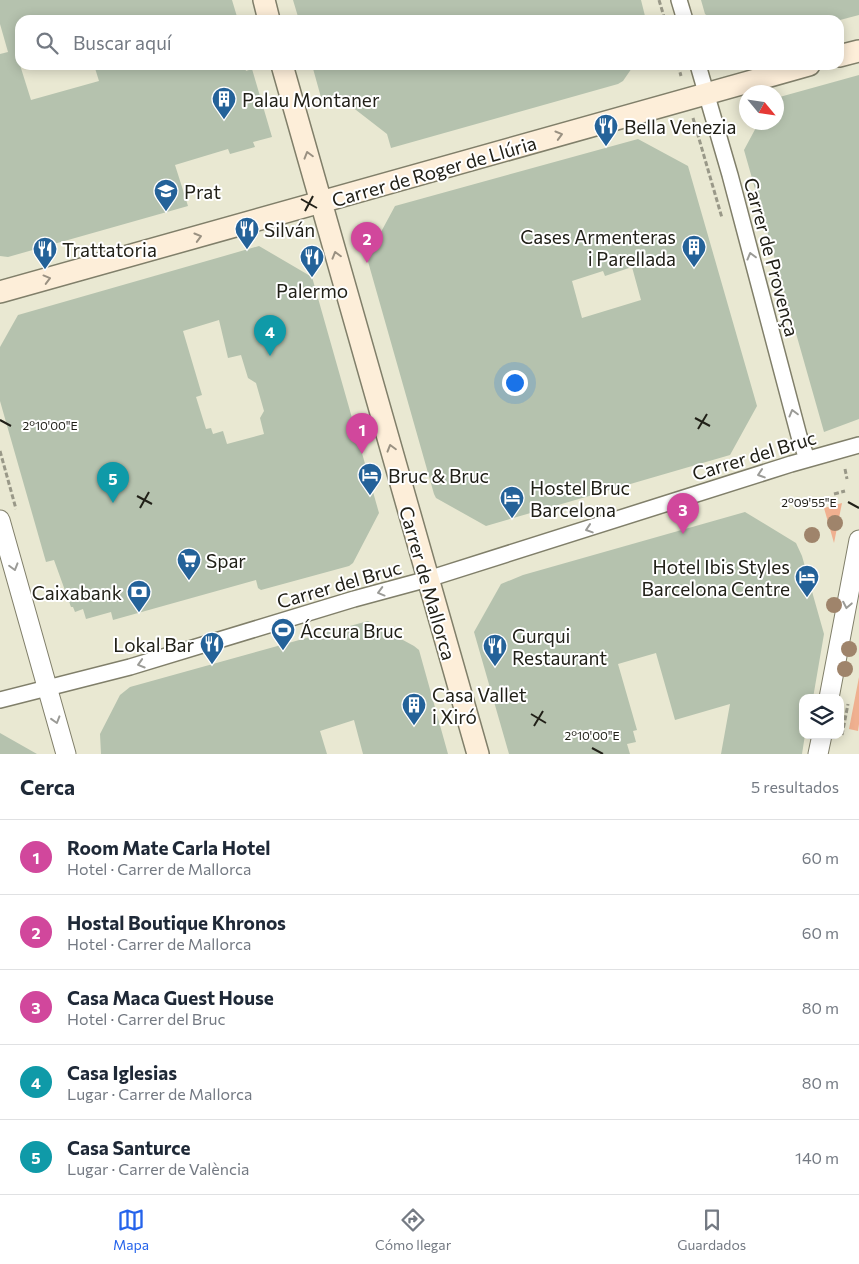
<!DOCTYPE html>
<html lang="es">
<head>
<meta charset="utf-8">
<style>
  body { margin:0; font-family:Commissioner,sans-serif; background:#f2f2f3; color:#1f2937 }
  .controls { position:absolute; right:15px; bottom:15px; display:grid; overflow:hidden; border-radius:10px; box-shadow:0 2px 12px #0003 }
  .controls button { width:45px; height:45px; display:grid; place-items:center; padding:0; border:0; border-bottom:1px solid #e0e1e3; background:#fff; color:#1f2937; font:25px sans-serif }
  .compass { position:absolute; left:739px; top:85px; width:45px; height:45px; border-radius:50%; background:#fff; box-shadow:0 2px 12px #0003; rotate:119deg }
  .you { position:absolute; left:514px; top:382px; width:18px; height:18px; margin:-12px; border:4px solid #fff; border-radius:50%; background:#1a73e8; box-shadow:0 0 0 8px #1a73e833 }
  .badge { display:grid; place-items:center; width:32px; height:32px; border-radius:50%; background:#2563eb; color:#fff; font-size:16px; font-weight:700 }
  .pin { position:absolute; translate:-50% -41px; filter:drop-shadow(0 1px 2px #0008) }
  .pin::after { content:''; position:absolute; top:26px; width:18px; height:15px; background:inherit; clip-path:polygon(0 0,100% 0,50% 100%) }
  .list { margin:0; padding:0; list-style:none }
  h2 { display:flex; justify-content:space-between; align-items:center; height:65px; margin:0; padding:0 20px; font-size:21px }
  h2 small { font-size:16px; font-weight:400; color:#747a83 }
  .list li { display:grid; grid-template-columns:32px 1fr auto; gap:15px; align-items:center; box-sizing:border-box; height:75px; padding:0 20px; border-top:1px solid #e0e1e3 }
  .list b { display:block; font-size:19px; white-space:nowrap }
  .list p { margin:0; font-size:16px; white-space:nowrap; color:#747a83 }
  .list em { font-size:16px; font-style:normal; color:#747a83 }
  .icon { flex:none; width:28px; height:28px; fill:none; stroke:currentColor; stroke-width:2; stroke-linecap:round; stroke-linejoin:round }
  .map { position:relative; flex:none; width:859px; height:754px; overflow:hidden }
  .search { position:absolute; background:#fff; box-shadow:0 2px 12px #0003; left:15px; right:15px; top:15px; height:55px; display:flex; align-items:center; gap:12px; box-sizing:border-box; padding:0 18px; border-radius:15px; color:#747a83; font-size:19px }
  .sheet { height:440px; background:#fff }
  nav { display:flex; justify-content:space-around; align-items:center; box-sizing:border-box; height:70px; border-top:1px solid #e0e1e3; background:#fff; font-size:14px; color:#747a83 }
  nav a { display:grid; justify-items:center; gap:2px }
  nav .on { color:#2563eb }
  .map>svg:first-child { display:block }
</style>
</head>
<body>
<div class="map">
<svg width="859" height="754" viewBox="0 0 859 754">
  <rect width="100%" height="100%" fill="#e9e8d2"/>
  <!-- grass -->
  <path fill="#f0b090" d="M842,503l-8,40 -10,-35z
    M859,677v47l-1,7 -9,-2z"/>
  <!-- building -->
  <path fill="#b5c2ae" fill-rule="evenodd" d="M0,0h232l6,20h-218v45l11,35 68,-19 -5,-16h150l2,6 6,-2 20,68 -19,5 2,5 -25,7 -2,-5 -53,16 13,41 -180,51 -8,-1v-202l8,-2 -8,-28z
    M293,0h348l5,20h-347z
    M701,0h158v15l-19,5h-127l-8,-6z
    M312,65h322l-11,16 -5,3 -227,64 -4,-14 -49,-38 -16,5z
    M859,75v344l-35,13 -80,-282 15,-28h17v-24z
    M638,139l50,27 69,240 -27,49 -244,71 -50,-28 -2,-4 -67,-236 28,-52zM632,267l9,33 -59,18 -10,-37 31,-10 2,5z
    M259,246l53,31 67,236 -26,50 -4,3 -88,24 -3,-2 -2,-8 -143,40 -2,-8 -25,7 -3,-10 -8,3 -2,-5h-2l-17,-47 -8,2 -46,-161v-54l18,-32zM219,320l9,38 13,-3 7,23 8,5 8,28 -4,7 4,16 -37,10 -4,-13 -10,3 -2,-6 -5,1 -10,-32 6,-2 -19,-64z
    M745,512l51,31 6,13 22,78 -11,64h-10v37h2l-3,19h-81l9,-50 -55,16 -19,-67 -38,11 19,66 -4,1 3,11 -9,2 3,10h-121l-35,-122 27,-48 22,-9z
    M368,621l46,25 5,4 29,104h-85l-9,-34 -34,11 7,23h-226l-1,-20 20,-39 10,-8z
    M0,733l37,21h-37z"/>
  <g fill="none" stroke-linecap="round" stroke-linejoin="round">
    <defs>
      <path id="minor" d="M679,0l6,20
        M698,65l32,110 69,261 8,23
        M0,700l130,-33 224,-68 74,-20 363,-115 68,-19"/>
      <path id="tertiary" d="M0,520l66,234
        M829,698l30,-158
        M818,754l4,-19"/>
      <path id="secondary" d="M264,0l5,20
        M839,56l20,-5
        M282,65l196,689
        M0,292l809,-227"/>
    </defs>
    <!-- minor casing -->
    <use href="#minor" stroke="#807f6a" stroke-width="18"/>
    <!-- tertiary casing -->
    <use href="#tertiary" stroke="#807f6a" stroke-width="21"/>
    <!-- secondary casing -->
    <use href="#secondary" stroke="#807f6a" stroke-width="24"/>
    <!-- path -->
    <path stroke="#999888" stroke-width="3" stroke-dasharray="5 2.5" stroke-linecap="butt" d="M659,0l6,20
      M678,65l3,11
      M693,118l29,100
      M0,451l16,58
      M845,469l2,10
      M834,494l11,-3
      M842,735l6,-31"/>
    <!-- minor -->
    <use href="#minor" stroke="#fff" stroke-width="15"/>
    <!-- tertiary -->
    <use href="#tertiary" stroke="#fff" stroke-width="19"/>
    <!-- secondary -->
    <use href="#secondary" stroke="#fdeed9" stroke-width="21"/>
  </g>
  <!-- trees -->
  <g fill="#9f846b">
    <circle cx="835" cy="523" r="8"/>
    <circle cx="812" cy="535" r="8"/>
    <circle cx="834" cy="605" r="8"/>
    <circle cx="849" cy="649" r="8"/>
    <circle cx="845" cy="669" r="8"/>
  </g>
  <!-- one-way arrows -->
  <defs><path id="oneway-chevron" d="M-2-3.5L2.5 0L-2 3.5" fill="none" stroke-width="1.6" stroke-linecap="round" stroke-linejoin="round" transform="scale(1.25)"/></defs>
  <g stroke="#9a9182">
    <use href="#oneway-chevron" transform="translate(559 135) rotate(-16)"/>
    <use href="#oneway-chevron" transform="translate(308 155) rotate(-106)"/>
    <use href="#oneway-chevron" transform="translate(198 237) rotate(-16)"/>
    <use href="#oneway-chevron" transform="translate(336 255) rotate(-106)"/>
    <use href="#oneway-chevron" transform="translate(47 279) rotate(-15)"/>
    <use href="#oneway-chevron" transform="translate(391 448) rotate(-106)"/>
  </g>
  <g stroke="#9b9b97">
    <use href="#oneway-chevron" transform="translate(751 256) rotate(-105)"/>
    <use href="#oneway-chevron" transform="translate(793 413) rotate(-105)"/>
    <use href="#oneway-chevron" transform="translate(761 474) rotate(162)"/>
    <use href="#oneway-chevron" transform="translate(589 529) rotate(162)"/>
    <use href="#oneway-chevron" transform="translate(14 567) rotate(74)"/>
    <use href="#oneway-chevron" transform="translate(381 592) rotate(165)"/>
    <use href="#oneway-chevron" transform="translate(847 605) rotate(101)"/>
    <use href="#oneway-chevron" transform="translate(141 664) rotate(163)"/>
    <use href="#oneway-chevron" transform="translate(56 720) rotate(73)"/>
  </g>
  <!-- ticks -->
  <path fill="none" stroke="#212018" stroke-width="2" d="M301,199l16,9M305,211l8,-15M695,418l15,8M0,420l11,6M698,429l9,-15M137,496l15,8M848,502l11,6M140,508l9,-16M531,714l15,9M534,726l9,-15M592,748l11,6"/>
  <!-- icons -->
  <defs>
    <symbol id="building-pin" viewBox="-11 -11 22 30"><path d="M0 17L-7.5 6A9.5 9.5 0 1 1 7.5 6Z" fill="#246299" stroke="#fff"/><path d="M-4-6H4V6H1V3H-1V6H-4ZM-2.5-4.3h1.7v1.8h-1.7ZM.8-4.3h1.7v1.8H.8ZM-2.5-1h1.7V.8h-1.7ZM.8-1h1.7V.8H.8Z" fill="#fff"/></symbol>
    <symbol id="restaurant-pin" viewBox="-11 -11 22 30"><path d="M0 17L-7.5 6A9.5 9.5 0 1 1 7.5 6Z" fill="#246299" stroke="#fff"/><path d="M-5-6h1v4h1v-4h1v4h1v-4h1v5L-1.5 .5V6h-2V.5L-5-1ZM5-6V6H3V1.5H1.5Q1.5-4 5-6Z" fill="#fff"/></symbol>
    <symbol id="school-pin" viewBox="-11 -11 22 30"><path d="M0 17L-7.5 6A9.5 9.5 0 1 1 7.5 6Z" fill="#246299" stroke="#fff"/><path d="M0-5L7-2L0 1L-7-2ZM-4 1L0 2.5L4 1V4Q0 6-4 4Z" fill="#fff"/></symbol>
    <symbol id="hotel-pin" viewBox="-11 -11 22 30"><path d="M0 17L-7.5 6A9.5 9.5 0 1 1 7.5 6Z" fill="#246299" stroke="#fff"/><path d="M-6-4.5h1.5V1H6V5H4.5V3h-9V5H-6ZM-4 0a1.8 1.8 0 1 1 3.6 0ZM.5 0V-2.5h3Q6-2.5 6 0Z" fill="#fff"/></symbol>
    <symbol id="supermarket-pin" viewBox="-11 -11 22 30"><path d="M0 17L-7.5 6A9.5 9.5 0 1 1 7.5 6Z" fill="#246299" stroke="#fff"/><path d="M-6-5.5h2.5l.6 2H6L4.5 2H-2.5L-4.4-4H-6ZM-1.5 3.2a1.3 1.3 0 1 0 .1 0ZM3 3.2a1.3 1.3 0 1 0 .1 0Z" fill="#fff"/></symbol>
    <symbol id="bank-pin" viewBox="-11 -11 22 30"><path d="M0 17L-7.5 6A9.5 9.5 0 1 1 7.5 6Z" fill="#246299" stroke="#fff"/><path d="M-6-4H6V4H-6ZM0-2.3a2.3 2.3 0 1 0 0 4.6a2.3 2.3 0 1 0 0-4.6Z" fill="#fff"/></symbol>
    <symbol id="stadium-pin" viewBox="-11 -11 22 30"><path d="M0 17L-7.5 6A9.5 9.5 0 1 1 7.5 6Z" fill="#246299" stroke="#fff"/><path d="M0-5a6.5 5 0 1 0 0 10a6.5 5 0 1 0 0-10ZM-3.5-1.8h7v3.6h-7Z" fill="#fff"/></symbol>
  </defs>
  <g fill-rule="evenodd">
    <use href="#building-pin" x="210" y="85" width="28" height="38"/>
    <use href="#restaurant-pin" x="592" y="112" width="28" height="38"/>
    <use href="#school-pin" x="152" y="177" width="28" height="38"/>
    <use href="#restaurant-pin" x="233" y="215" width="28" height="38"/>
    <use href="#building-pin" x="680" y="233" width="28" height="38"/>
    <use href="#restaurant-pin" x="31" y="235" width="28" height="38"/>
    <use href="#restaurant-pin" x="298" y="243" width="28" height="38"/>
    <use href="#hotel-pin" x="356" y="461" width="28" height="38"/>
    <use href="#hotel-pin" x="498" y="484" width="28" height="38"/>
    <use href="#supermarket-pin" x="175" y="546" width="28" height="38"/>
    <use href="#hotel-pin" x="793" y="563" width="28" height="38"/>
    <use href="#bank-pin" x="125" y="578" width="28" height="38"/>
    <use href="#stadium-pin" x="269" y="616" width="28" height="38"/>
    <use href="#restaurant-pin" x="198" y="630" width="28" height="38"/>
    <use href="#restaurant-pin" x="481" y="632" width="28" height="38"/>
    <use href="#building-pin" x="400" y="691" width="28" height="38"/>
  </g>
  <g text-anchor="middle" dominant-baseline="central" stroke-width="4" stroke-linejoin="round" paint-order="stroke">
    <!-- poi labels -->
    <g font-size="19" fill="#212018" stroke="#fff" text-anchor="start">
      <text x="242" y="99">Palau Montaner</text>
      <text x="624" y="126">Bella Venezia</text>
      <text x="184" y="191">Prat</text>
      <text x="264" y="229">Silván</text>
      <text x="676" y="236" text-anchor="end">Cases Armenteras<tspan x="676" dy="22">i Parellada</tspan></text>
      <text x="62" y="249">Trattatoria</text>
      <text x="312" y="290" text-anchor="middle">Palermo</text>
      <text x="388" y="475">Bruc &amp; Bruc</text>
      <text x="530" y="487">Hostel Bruc<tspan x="530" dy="22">Barcelona</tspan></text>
      <text x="206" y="560">Spar</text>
      <text x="790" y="566" text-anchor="end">Hotel Ibis Styles<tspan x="790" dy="22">Barcelona Centre</tspan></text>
      <text x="122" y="592" text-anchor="end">Caixabank</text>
      <text x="300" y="630">Áccura Bruc</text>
      <text x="512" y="635">Gurqui<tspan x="512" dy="22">Restaurant</tspan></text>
      <text x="194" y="644" text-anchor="end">Lokal Bar</text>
      <text x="432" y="694">Casa Vallet<tspan x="432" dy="22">i Xiró</tspan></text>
    </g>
    <!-- street labels -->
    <g font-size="19" fill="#212018" stroke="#fff">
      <text transform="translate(434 171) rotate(-16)">Carrer de Roger de Llúria</text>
      <text transform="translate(772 257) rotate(75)">Carrer de Provença</text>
      <text transform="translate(754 455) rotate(-17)">Carrer del Bruc</text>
      <text transform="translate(428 583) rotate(74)">Carrer de Mallorca</text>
      <text transform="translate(339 584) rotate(-16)">Carrer del Bruc</text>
    </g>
  </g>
  <g font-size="12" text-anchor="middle" fill="#212018" stroke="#fff" stroke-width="4" stroke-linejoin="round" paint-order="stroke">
    <text x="50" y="430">2°10'00"E</text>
    <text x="809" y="507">2°09'55"E</text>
    <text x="592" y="740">2°10'00"E</text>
  </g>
</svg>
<div class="controls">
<button><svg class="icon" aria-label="layers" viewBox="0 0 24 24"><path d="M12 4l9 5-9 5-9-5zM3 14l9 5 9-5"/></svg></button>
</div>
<svg class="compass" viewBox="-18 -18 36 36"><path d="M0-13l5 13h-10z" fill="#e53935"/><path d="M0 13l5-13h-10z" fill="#747a83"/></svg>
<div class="you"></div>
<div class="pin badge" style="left:362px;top:454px;background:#d1479c">1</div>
<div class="pin badge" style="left:367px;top:263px;background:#d1479c">2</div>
<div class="pin badge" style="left:683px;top:534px;background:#d1479c">3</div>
<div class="pin badge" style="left:270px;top:356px;background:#0f9aa8">4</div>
<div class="pin badge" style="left:113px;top:503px;background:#0f9aa8">5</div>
<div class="search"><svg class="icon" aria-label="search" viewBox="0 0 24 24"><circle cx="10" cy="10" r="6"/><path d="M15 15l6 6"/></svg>Buscar aquí</div>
</div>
<section class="sheet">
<h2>Cerca<small>5 resultados</small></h2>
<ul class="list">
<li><span class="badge" style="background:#d1479c">1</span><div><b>Room Mate Carla Hotel</b><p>Hotel · Carrer de Mallorca</p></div><em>60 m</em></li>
<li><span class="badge" style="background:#d1479c">2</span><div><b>Hostal Boutique Khronos</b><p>Hotel · Carrer de Mallorca</p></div><em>60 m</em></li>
<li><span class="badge" style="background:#d1479c">3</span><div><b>Casa Maca Guest House</b><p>Hotel · Carrer del Bruc</p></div><em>80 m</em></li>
<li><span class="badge" style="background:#0f9aa8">4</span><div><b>Casa Iglesias</b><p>Lugar · Carrer de Mallorca</p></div><em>80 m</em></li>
<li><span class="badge" style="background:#0f9aa8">5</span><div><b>Casa Santurce</b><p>Lugar · Carrer de València</p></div><em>140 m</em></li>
</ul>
</section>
<nav>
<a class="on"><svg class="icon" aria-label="map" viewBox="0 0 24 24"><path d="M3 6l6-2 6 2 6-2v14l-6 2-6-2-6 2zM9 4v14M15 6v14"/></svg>Mapa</a>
<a><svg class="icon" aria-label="directions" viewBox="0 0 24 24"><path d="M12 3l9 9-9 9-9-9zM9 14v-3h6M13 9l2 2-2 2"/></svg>Cómo llegar</a>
<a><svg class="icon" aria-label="saved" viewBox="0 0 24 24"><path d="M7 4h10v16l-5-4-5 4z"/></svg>Guardados</a>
</nav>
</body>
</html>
